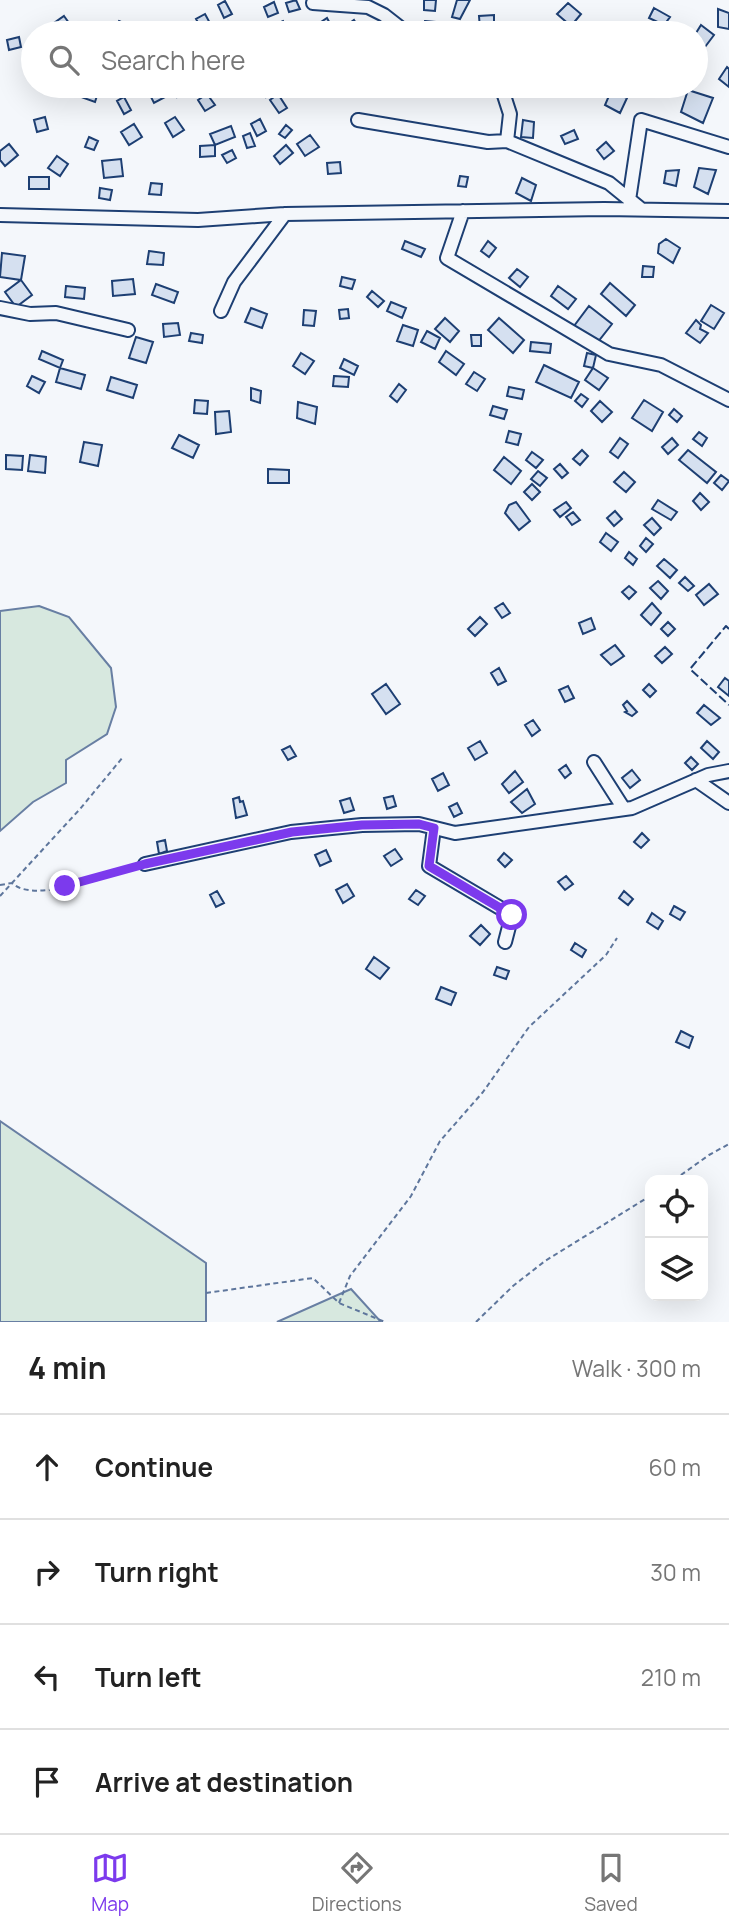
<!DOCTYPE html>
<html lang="en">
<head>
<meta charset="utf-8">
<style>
  body { margin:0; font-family:Manrope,sans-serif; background:#f2f2f2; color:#222 }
  .controls { position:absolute; right:21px; bottom:21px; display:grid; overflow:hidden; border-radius:14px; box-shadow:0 7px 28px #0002 }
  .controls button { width:63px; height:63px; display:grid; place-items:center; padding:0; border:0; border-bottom:2px solid #e0e0e0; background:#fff; color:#222; font:35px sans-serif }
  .stop { position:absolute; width:21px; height:21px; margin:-16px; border:5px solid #7c3aed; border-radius:50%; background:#fff }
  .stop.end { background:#7c3aed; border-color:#fff; box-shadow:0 2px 7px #0008 }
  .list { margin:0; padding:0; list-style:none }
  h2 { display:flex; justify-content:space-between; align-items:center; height:91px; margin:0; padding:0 28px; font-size:30px }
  h2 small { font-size:23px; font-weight:400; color:#767676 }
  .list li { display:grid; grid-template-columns:46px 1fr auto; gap:21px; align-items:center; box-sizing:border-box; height:105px; padding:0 28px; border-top:2px solid #e0e0e0 }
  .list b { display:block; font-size:26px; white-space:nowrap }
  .list em { font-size:23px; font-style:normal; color:#767676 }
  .icon { flex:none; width:38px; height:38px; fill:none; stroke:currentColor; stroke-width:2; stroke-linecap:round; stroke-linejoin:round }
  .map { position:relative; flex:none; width:729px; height:1322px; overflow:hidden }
  .search { position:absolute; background:#fff; box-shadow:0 7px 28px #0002; left:21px; right:21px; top:21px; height:77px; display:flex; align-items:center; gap:18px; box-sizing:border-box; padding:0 24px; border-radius:38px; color:#767676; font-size:26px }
  .sheet { height:511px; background:#fff }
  nav { display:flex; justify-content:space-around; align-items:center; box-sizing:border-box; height:98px; border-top:2px solid #e0e0e0; background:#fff; font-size:19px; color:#767676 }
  nav a { display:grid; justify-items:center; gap:4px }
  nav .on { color:#7c3aed }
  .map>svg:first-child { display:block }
</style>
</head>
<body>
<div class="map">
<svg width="729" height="1322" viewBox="0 0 729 1322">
  <rect width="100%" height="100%" fill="#f4f7fb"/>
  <!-- green -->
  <path fill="#d7e8df" stroke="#687fa3" stroke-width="2" d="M39,606l30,11 42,51 5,39 -9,27 -41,26v23l-33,19 -33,29v-220z
    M0,1121l206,142v59h-206z
    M351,1289l30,33h-104z"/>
  <!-- building -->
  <path fill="#d5e0f0" stroke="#1d3f73" stroke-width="2" d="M296,0l4,9 -11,3 -3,-9z
    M424,0h12l-1,11 -11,-1z
    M457,0h13l-10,19 -8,-2z
    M225,1l7,13 -8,4 -6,-13z
    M274,2l4,11 -10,4 -4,-10z
    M568,3l13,11 -10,12 -14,-12z
    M654,8l16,9 -6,8 -15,-7z
    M718,9l11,4v16l-11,-2z
    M205,14l6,11 -9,5 -6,-11z
    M494,15v14h-14l-1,-13z
    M64,16l10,14 -5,3h-13l-5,-8z
    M327,18l6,11 -9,4 -6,-9z
    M354,20l6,9 -8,4 -5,-8z
    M119,21l12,6 -4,6 -12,-4z
    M283,21l5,11 -10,1 -4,-8z
    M425,21l10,1 -1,11h-10z
    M228,23l6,10h-12l-3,-5z
    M541,24l11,9h-19z
    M701,25l13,10 -9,12 -9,-6v-8z
    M19,37l2,10 -12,3 -2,-10z
    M727,67l2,2v18l-10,-8z
    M85,86h15l-5,16 -14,-5z
    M171,86h13l3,5 -10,6z
    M260,86h13l3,5 -10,6z
    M527,86h10l-2,10 -9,-1z
    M161,89l4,8 -11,6 -4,-8z
    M688,90l25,8 -10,25 -22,-11z
    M611,91l16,7 -7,15 -15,-8z
    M207,94l8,11 -10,6 -7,-11z
    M278,94l9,14 -8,5 -9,-13z
    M124,97l7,13 -7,4 -7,-13z
    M45,117l3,12 -11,3 -3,-12z
    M175,117l9,13 -11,7 -8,-14z
    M260,119l6,12 -9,5 -6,-12z
    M523,120l11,2 -1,16 -12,-1z
    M134,124l8,13 -13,8 -8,-13z
    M286,125l6,5 -7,8 -6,-4z
    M231,126l4,11 -20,8 -5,-11z
    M574,130l4,9 -13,5 -4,-8z
    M250,133l5,13 -8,2 -4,-12z
    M310,135l9,12 -14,9 -8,-12z
    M89,137l9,4 -4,9 -9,-3z
    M606,142l8,9 -10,8 -7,-9z
    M9,144l9,11 -13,11 -5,-6v-9z
    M215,145v11l-15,1v-11z
    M286,145l7,8 -13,11 -6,-8z
    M232,150l4,8 -9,5 -5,-8z
    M57,156l11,8 -8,12 -12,-8z
    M121,159l2,17 -19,2 -2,-17z
    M340,162l1,11 -13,1 -1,-11z
    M699,168l17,2 -8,24 -14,-7z
    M679,170l-3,16 -12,-3 2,-12z
    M460,176l8,1 -2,10 -8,-1z
    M29,177h20v12h-20z
    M522,178l14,7 -5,16 -15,-8z
    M151,183l11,1 -1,11 -12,-1z
    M100,188l12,2 -2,10 -11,-2z
    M666,239l14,9 -7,15 -15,-10 1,-9z
    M405,241l20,8 -4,8 -19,-8z
    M488,241l8,7 -7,9 -8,-6z
    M149,251l15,2 -1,12 -16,-1z
    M2,253l23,3 -4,24 -21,-3z
    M643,266l11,1 -1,10h-11z
    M517,269l11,8 -8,10 -11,-9z
    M342,277l13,3 -3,9 -12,-3z
    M133,279l2,15 -22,2 -1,-15z
    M21,280l11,15 -16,12 -11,-15z
    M610,283l25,22 -9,11 -25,-22z
    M156,284l22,8 -4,11 -22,-8z
    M66,286l19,2 -1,11 -19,-2z
    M558,286l18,13 -8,10 -17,-13z
    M372,291l12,10 -6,6 -11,-10z
    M391,302l15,6 -4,10 -15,-7z
    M711,305l13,8 -10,16 -13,-8z
    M589,306l23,18 -15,19 -23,-17z
    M251,308l16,6 -5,14 -17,-6z
    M348,309l1,9 -9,1 -1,-9z
    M304,310l12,1 -2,15 -11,-1z
    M445,318l14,13 -9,11 -15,-13z
    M499,318l25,22 -11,13 -25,-23z
    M696,320l5,5 -1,4 8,4 -8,10 -14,-10z
    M178,323l2,12 -16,2 -1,-13z
    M403,325l15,5 -5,16 -16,-5z
    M427,331l13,7 -5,11 -14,-7z
    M191,333l12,2 -1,8 -13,-2z
    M471,335h10v11h-9z
    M136,337l17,5 -7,21 -17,-5z
    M531,342l20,2 -1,9 -20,-2z
    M42,351l21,9 -3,8 -21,-9z
    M446,351l18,13 -8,11 -17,-13z
    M301,353l13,8 -9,13 -12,-8z
    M587,353l9,2 -3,13 -9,-2z
    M344,359l14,7 -4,9 -14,-7z
    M544,365l35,17 -8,16 -35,-16z
    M60,368l25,7 -4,14 -25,-7z
    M593,368l15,10 -9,12 -14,-10z
    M474,372l11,7 -8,12 -11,-7z
    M32,376l13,6 -6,11 -12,-7z
    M334,376l15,1 -1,10 -15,-1z
    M111,377l26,8 -4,13 -26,-8z
    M399,384l7,6 -9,12 -7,-6z
    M509,387l15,3 -2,9 -15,-3z
    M251,388l10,3 -1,12 -9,-3z
    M581,394l7,5 -6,8 -7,-6z
    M195,400l13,1 -1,13 -13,-1z
    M644,400l19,12 -11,19 -20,-13z
    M600,401l12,11 -10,10 -11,-11z
    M298,402l19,5 -2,17 -18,-6z
    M493,406l14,4 -3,9 -14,-4z
    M674,409l8,7 -5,6 -8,-7z
    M229,411l2,21 -15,2 -1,-22z
    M509,431l12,3 -3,11 -12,-3z
    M699,432l8,6 -5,8 -9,-7z
    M179,435l20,10 -6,13 -21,-10z
    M620,438l8,6 -10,14 -8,-6z
    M672,438l6,7 -10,9 -6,-7z
    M84,442l18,3 -4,21 -18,-4z
    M582,450l6,6 -8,9 -7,-6z
    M688,450l28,22 -9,11 -28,-23z
    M532,452l11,8 -7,8 -10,-8z
    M6,455l17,1 -1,14 -16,-1z
    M30,455l16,2 -1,16 -17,-2z
    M504,457l17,14 -10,13 -17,-14z
    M560,464l8,9 -6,5 -8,-9z
    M268,469l21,1v13h-21z
    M538,471l9,7 -7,8 -9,-7z
    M624,472l11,10 -9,10 -12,-10z
    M721,475l8,6 -7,9 -8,-7z
    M532,484l8,8 -8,8 -8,-8z
    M700,493l9,9 -8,8 -8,-9z
    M658,500l19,12 -6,8 -19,-11z
    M516,502l14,19 -11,9 -14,-17 4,-8z
    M566,502l5,6 -11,9 -6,-7z
    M615,511l7,8 -8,7 -7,-8z
    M573,512l7,8 -8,5 -6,-8z
    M652,518l9,10 -7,7 -10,-10z
    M606,533l12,9 -7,9 -11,-9z
    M646,538l7,6 -7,8 -6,-6z
    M629,552l8,7 -4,6 -8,-7z
    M664,559l13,11 -7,8 -13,-12z
    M685,577l9,9 -6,5 -9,-8z
    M658,581l10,10 -7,8 -11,-11z
    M709,584l9,10 -14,11 -8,-10z
    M629,586l7,6 -7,7 -7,-7z
    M503,603l7,10 -8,5 -7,-10z
    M652,603l9,10 -10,12 -10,-10z
    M480,617l7,7 -12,12 -7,-7z
    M591,618l4,11 -12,5 -4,-11z
    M668,622l7,7 -7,7 -7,-7z
    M615,645l9,11 -13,9 -10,-10z
    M665,647l7,7 -10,9 -7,-7z
    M499,668l7,13 -8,4 -7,-12z
    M725,678l4,3v15l-11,-9z
    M386,684l14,20 -14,10 -14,-20z
    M649,684l7,7 -6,6 -7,-7z
    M568,686l6,12 -9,4 -6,-12z
    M627,701l10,11 -5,4 -7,-4 2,-1 -4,-6z
    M704,705l16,13 -9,7 -14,-12z
    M533,720l7,10 -8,6 -7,-11z
    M480,741l7,12 -12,7 -7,-12z
    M707,741l12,11 -6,7 -12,-11z
    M290,746l6,10 -8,4 -6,-10z
    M691,757l7,7 -6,6 -7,-7z
    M566,765l5,8 -6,5 -6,-8z
    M632,770l8,10 -10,8 -8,-10z
    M515,771l8,11 -14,11 -7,-9z
    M443,773l6,12 -11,6 -6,-12z
    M527,789l8,15 -13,9 -11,-11z
    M393,796l3,10 -9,3 -3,-11z
    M239,797l1,5 3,-1 4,14 -11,3 -3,-19z
    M350,798l4,12 -10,3 -4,-12z
    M457,803l5,10 -8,4 -5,-10z
    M642,833l7,7 -8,8 -7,-6z
    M165,840l2,11 -8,3 -2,-12z
    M395,849l7,10 -11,7 -7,-10z
    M326,850l5,11 -11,5 -5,-11z
    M504,853l8,7 -7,7 -7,-7z
    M566,876l7,8 -8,6 -7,-8z
    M347,884l7,12 -11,7 -7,-13z
    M416,890l9,6 -7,9 -9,-6z
    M217,891l7,12 -8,4 -6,-12z
    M624,891l9,8 -5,6 -9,-7z
    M674,906l11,6 -5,8 -10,-6z
    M652,913l11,8 -5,8 -11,-7z
    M481,925l9,9 -10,11 -10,-9z
    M575,943l11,7 -4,7 -11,-7z
    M374,957l15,11 -9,11 -14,-10z
    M497,967l12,4 -3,8 -12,-4z
    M441,987l15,6 -5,12 -15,-6z
    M681,1031l12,6 -4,11 -13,-6z"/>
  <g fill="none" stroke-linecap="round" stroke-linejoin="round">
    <defs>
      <path id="minor" d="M313,3l55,4 16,8 23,18
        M501,86l9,28 -3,27 102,42 32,26
        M358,120l130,22 19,-1
        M629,200l12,-80 88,27
        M463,211l-16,47 162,96 52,11 68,35
        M0,215l198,5 87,-6 319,-5 125,2
        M0,308l30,6 26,-1 72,17
        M221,311l13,-29 51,-68
        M594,762l30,47
        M696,780l33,23
        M434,828l-5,38 83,49 -7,27
        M145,864l146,-32 71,-7 57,-1 36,9 177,-25 76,-33 21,-4"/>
    </defs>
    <!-- minor casing -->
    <use href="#minor" stroke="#1d3f73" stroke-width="16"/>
    <!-- path -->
    <path stroke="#5e769c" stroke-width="2" stroke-dasharray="5 3.5" stroke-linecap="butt" d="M0,885l12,-2c21,21 95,-7 121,-15
      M0,896l80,-87 43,-52
      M674,1180l35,-25 20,-11
      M206,1293l107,-15 26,25 46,19
      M339,1303l11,-27 61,-80 29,-55 43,-49 46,-65 77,-72 11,-17
      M476,1322l37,-36 32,-25 105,-65"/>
    <!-- minor -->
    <use href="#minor" stroke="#f4f7fb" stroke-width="12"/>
    <!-- fence -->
    <path stroke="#1d3f73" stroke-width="2" stroke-dasharray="9 3.5" stroke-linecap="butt" d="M729,629l-3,-3 -36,43 39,36"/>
  </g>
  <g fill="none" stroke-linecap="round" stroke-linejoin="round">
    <!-- route -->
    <path stroke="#7c3aed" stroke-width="9" d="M65,886l80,-22 147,-32 70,-7 57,-1 15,4 -5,38 83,49"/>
  </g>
</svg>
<div class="controls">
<button><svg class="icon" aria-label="locate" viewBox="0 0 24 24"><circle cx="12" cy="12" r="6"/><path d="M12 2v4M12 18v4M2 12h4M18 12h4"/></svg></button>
<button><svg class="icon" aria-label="layers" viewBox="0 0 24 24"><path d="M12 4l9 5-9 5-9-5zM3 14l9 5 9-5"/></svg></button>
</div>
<div class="stop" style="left:512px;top:915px"></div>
<div class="stop end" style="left:65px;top:886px"></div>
<div class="search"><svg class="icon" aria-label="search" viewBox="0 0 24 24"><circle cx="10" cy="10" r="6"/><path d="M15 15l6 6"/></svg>Search here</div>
</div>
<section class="sheet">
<h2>4 min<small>Walk · 300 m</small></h2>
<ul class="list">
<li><svg class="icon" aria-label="ahead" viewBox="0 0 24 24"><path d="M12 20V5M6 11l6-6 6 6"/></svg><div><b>Continue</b></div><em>60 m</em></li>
<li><svg class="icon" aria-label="right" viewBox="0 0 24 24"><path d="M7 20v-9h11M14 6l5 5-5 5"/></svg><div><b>Turn right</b></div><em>30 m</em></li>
<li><svg class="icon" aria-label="left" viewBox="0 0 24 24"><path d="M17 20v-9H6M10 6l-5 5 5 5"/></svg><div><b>Turn left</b></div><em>210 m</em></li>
<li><svg class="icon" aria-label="arrive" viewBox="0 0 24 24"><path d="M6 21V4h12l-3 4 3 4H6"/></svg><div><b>Arrive at destination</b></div></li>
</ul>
</section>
<nav>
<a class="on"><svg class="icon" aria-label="map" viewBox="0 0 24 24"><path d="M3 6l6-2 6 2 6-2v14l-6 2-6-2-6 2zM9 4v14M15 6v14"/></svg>Map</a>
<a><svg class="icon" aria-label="directions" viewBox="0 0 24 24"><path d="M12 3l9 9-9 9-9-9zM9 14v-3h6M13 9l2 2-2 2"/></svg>Directions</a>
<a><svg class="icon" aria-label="saved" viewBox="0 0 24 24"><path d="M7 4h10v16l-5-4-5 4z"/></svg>Saved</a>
</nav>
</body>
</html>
